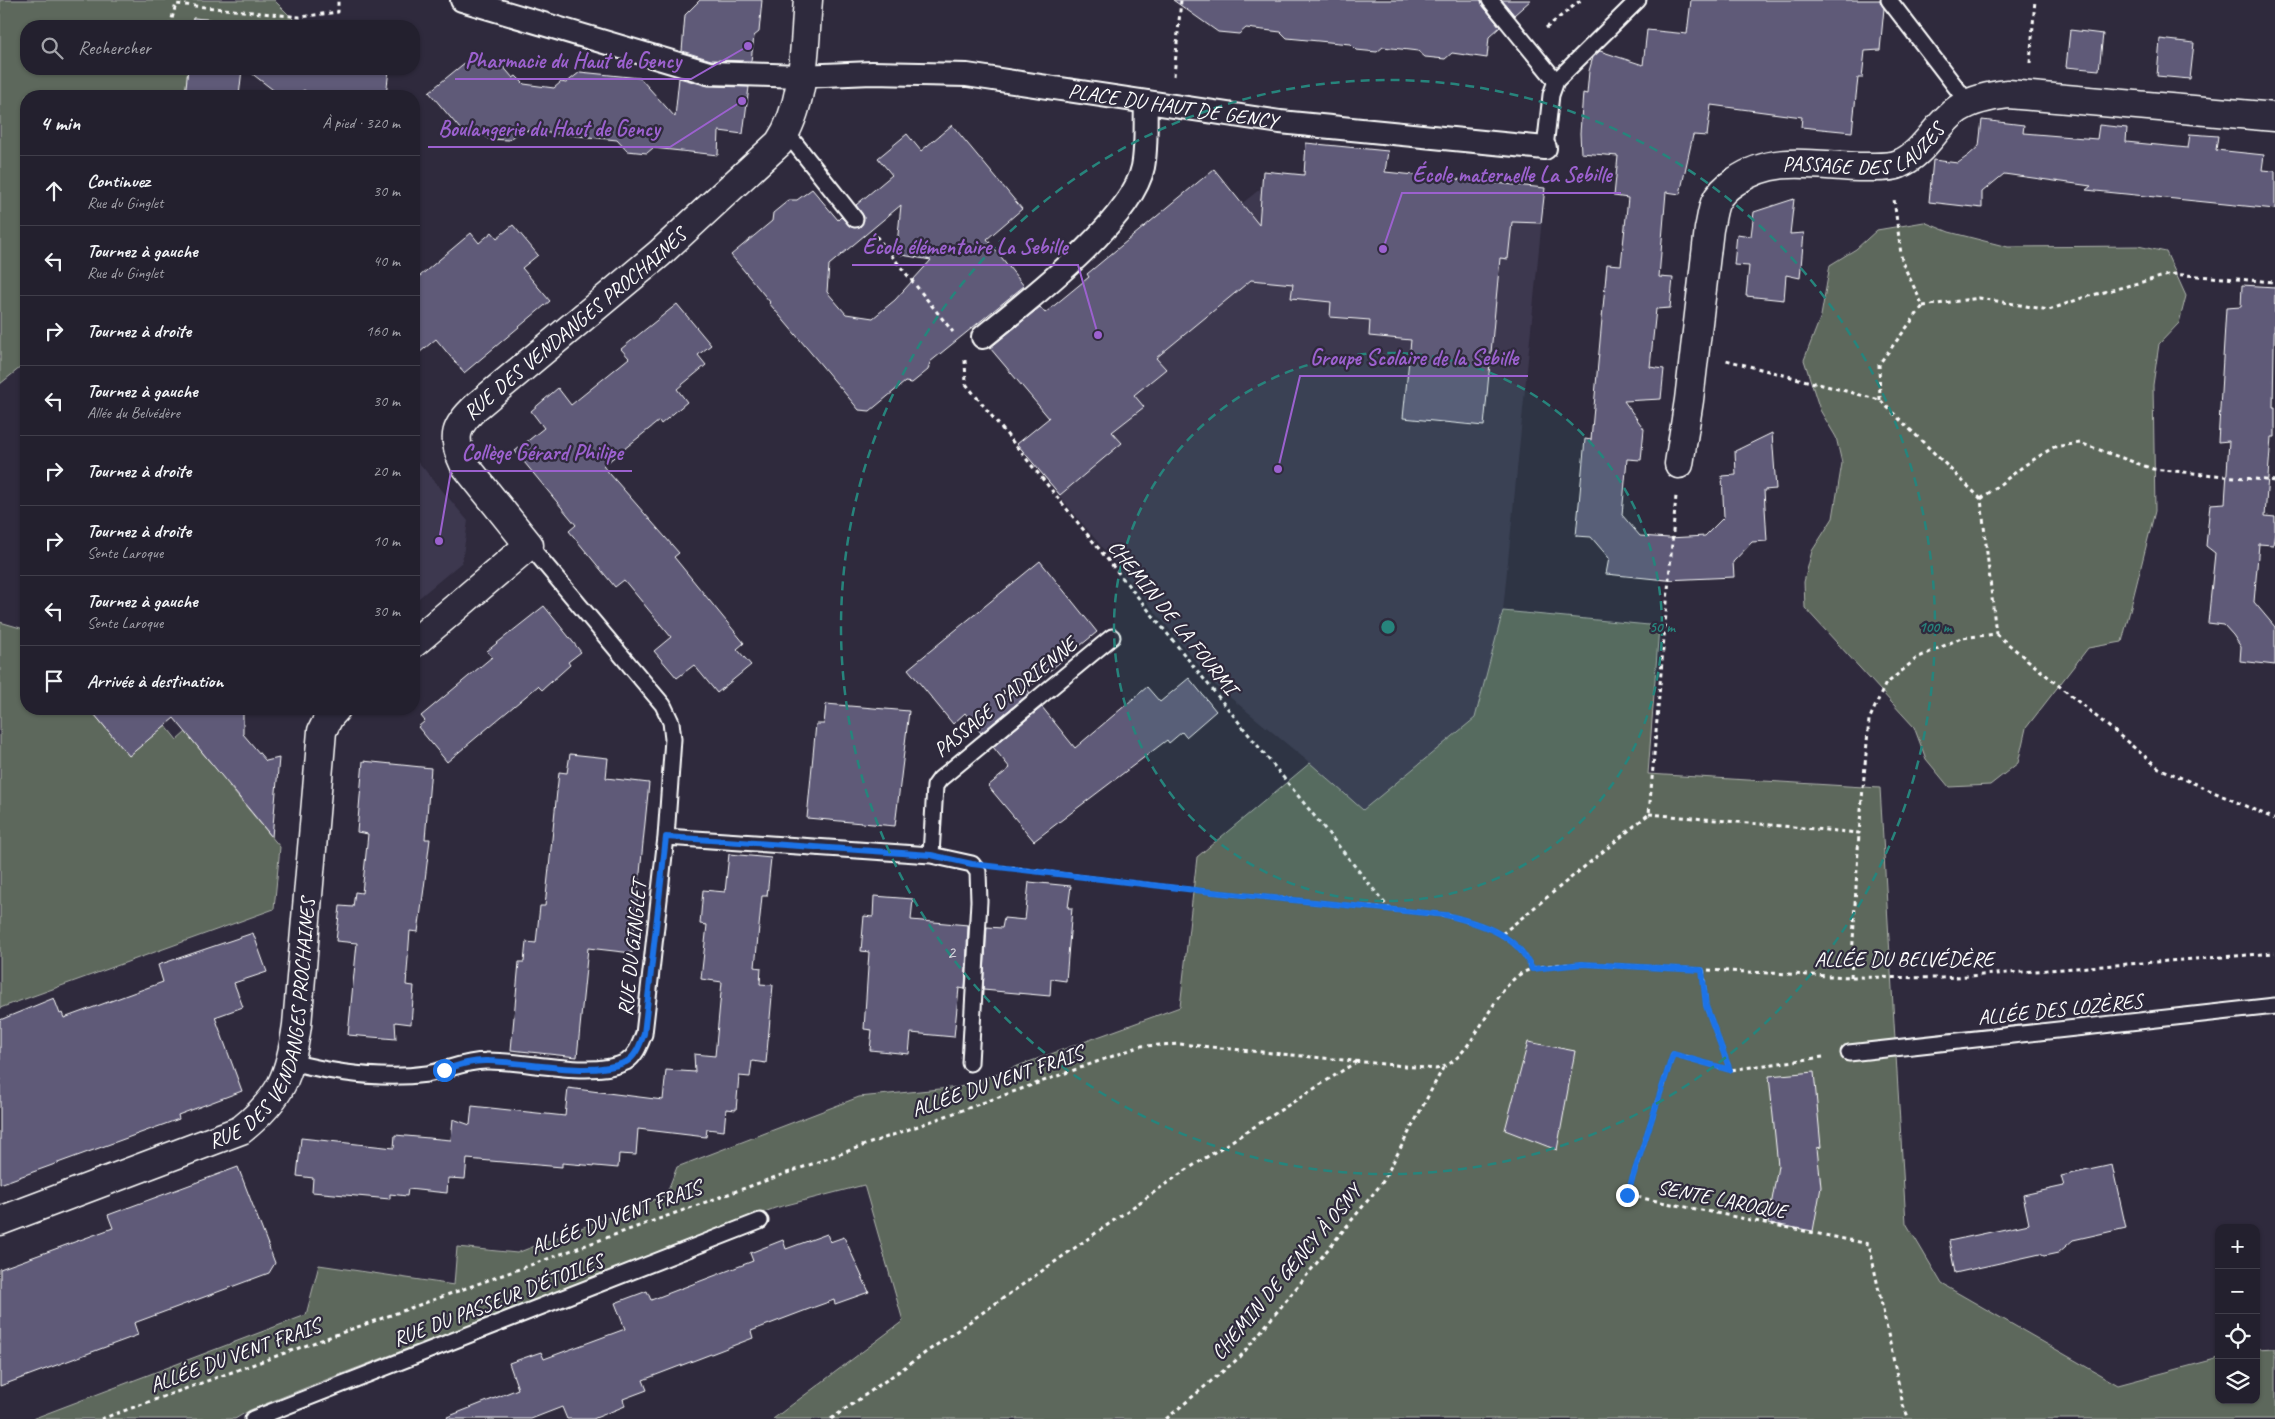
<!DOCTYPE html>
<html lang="fr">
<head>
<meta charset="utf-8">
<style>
  body { margin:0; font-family:Caveat,sans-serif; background:#2f2d3a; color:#f1f3f6 }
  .controls { position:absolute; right:15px; bottom:15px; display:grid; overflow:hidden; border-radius:10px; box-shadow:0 1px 4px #0004 }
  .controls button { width:45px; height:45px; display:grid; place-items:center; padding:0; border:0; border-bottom:1px solid #403e4a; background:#23202e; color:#f1f3f6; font:25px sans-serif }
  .stop { position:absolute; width:15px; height:15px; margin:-11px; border:4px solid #1a73e8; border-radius:50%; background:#fff }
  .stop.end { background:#1a73e8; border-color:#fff; box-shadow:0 1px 5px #0008 }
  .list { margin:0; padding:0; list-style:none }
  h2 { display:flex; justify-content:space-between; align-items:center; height:65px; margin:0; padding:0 20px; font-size:21px }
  h2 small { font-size:16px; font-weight:400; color:#a3a3aa }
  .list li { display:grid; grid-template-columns:32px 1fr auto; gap:15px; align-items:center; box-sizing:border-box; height:70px; padding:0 20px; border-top:1px solid #403e4a }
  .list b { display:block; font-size:19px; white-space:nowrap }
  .list p { margin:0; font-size:16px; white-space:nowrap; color:#a3a3aa }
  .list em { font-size:16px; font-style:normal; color:#a3a3aa }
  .icon { flex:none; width:28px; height:28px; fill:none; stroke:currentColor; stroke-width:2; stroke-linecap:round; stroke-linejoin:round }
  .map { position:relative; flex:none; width:2275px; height:1419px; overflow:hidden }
  .search { position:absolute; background:#23202e; box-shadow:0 1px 4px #0004; left:20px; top:20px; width:400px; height:55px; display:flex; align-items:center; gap:12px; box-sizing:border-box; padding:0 18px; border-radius:20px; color:#a3a3aa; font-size:19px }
  .panel { position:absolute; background:#23202e; box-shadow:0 1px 4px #0004; left:20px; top:90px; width:400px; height:625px; border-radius:20px }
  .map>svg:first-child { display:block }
</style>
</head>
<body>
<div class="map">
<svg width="2275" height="1419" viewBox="0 0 2275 1419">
  <rect width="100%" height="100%" fill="#2f2a3d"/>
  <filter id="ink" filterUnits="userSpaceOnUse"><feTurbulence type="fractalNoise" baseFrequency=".02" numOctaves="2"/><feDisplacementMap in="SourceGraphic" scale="10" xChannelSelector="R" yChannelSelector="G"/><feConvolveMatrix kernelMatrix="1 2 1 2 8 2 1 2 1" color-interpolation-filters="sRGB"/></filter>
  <g filter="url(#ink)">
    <!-- built -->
    <path fill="#3d384f" d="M1306,143l82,8 -2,21 159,16 -42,423 -28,107 -112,93 -53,-48 -95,-78 -198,-241 55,-44 -37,1 -40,-46 64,-53 44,-9 -16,-19 31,-26 28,33 114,-92 3,-18 40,3z
      M414,457l54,64 -6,41 -48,40z"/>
    <!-- green -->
    <path fill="#5d675b" stroke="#aeb3ad" d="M0,0h274l26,26 -107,-8 -1,8h-166v43h162l-3,27h-159v267l-26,21z
      M1924,222l25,10 59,15 130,-1 28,6 20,44 -7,27 -20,21 -6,41 2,126 -33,131 -34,6 -62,80 -8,35 -28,22 -41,2 -23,-28 -12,-32 -109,-119 -1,-26 8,-31 21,-33 9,-55 -6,-26 -16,-27 -16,-50 17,-44 9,-51 26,-16 21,-19z
      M1503,611l156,15 -11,148 232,14 26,435 36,61 176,101 101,-27v42h37v-51l19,-1v71h-1502l130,-98 -39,-136 -89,23 -460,176 -65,26 -15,9h-203l274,-104 13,-50 135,20 3,-38 60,6 149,-58 11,-28 182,-70 101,-10 220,-80 17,-150 113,-94 53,47 112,-92z
      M0,622l24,7 2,3v77h64l39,47 36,-31 12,15 9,-8 23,29 24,21 -4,4 51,61 -6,62 -274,99z"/>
    <!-- building -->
    <path fill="#5e5a78" stroke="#fff" fill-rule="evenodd" d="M700,0h62l-3,32 -5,4 -3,25 -40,-1 -29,-9 3,-36z
      M1173,0h308l2,6 17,21 -11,10 -2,21 -35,-5 -7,6 -20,-2 -7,-6 -35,-4 -6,5 -21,-2 -6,-6 -63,-6 -6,-6 -35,-4 -7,6 -21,-2z
      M1502,0h29l-17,15z
      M1691,0h189l4,8 -4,42 -15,1 -3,27h-4l-6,54 -51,-5 1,-10 -91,-12 -4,31 -14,-1 -13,59 -14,-2 -7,85 14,1 -3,30 -14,1 -6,58 14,2 -3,30 -37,2 20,28 -3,31 -14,-1 -5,56 18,21 29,2 36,-2 19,-19 -2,-41 14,-1 -1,-24 37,-18 4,56 -12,1 3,51 -15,1 -19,20 1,15 -68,3 -60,-6 3,-16 -18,-21 -15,-1 9,-97 6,1 16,-176 14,1 7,-67 -14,-2 4,-40 -37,-3 -1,-20 3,-40 4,1 2,-23 4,-14 7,-6 43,14 4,-35 40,4z
      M193,18l92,8h-93z
      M2070,30l33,4 -4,36 -33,-3z
      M2160,39l34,4 -4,36 -33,-3z
      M467,61l34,3 12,14 3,-2 8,8 30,4 7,-6 5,1 14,-11 60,6 35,39 4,-39 29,8 41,1 -6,47 -24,-3 -1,24 -65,-7 -6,5 -20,-2 -10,-11 -97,-10 -11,10 -21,-1 -5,-7 -22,-2 -32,-38z
      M188,69h54l-3,27h-54z
      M246,69h143l-3,27h-73l-9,-6 -10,6h-13z
      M1982,120l42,5 -1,8 74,6 2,-14 28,3 -1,14 62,6 2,-14 28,2 -2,14 48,5 -2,15 13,1v38l-189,-19 5,-4 -87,-12 -22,18v16l-53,-6 4,-42 25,3 11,-8 10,-9z
      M952,125l70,84 -35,30 37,47 -94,76 -2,8 -16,13 -7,-1 -35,29 -11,-1 -90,-107 1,-1 -39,-47 41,-34 1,-8 16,-13h8l15,-11 26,31 3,-3 10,10h9l4,-10 -8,-12 36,-30 -14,-17 29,-24 14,17zM901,205l-5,49 35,6 -36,40 -22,18 -27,-4 -19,-22 2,-27z
      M1306,143l82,8 -3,21 160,16 -4,35 -29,-1 -4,37 -8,-1 -16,168 -81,-8 8,-78 -42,-4 1,-16 -40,-3 1,-15 -40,-4 2,-14 -42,-4 -95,78 10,11 -32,26 10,12 -32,25 10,11 -62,52 -43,-51 32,-26 -59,-70 50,-41 5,6 44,-36 -2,-3 127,-105 45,56 4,-54 41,4z
      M1794,199l-4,35 14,-1 -4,45 -14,-3 -2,25 -38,-4 3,-30 -15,-1 3,-31 14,2 3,-24z
      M513,225l25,30 -16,13 28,33 -86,72 -28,-34 -22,18v-76l57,-48 8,10 13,-11 5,6z
      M2242,285l33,2 -2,121h2v29h-4l-6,79 10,1v14l-2,14 -14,-1 -5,58 21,25v38l-35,-4 1,-14 -8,-12 -9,-10 -16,-2 7,-70 -9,-7 4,-42 15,-1 4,-62 -11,1 8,-134 15,-1z
      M677,304l34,41 -13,10 8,10 -29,24 10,13 -26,22 -2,-3 -56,45 76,87 -5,4 70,86 -7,6 14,16 -34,28 -23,-28 -17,13 -23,-27 17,-14 -47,-57 -9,7 -46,-56 7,-6 -61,-74 29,-23 -13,-17 27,-23 13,17 58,-47 -8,-9z
      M1040,561l57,71 -70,57 3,4 -49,40 -16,-20 -12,11 -45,-55z
      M544,606l37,46 -13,10 2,3 -28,25 -4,-4 -91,76 -29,-35 7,-6 -4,-5 71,-59 -5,-6z
      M1189,678l27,33 -30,26 -4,-5 -13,11 -2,-3 -133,101 -46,-55 22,-18 -17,-21 49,-40 33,41 72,-61 13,15z
      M826,704l83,7 -14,115 -88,-8 9,-94h8z
      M90,709h153v25l23,27 13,-3 -7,79 -98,-119 -45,38z
      M570,754l38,4 -2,20 43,5 -17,170 -44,-5 -11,109 -66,-7 8,-88h5l2,-20 10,1 4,-37h5l14,-134 8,1z
      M363,761l68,7 -6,71h5l-6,49 -6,44 -8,-1 -4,54 8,1 -3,38 -16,-2 1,17 -48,-4 9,-92 -21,-2 4,-35 13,1 2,-15 7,1 6,-59 -11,-2z
      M729,854l42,4 -4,38h-5l-7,71 6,1 -1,16 13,1 -7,78 -14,-2 -2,16 -11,-1 -3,34 -10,-1 -2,22 -17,-2 -1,8 -68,-8 -2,26 -17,-1 -1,14 -56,-5v4l-95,-8 -2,20 -17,-1 -1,15 -39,-4 -1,7 -17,-2v5l-78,-7 1,-14 -16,-2 4,-38 93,10 1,-13 56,5 2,-21 17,6 2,-19 93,10 3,-28 95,12 3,-30 29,2 -1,-18 21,2 7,-74 -21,-3 6,-54 -7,-1 3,-34 22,2z
      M1029,882l42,4 -3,22h4l-6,73 -15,-2 -1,17 -67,-6 4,-63 15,1 2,-10 21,2z
      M874,896l39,3 -2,21 57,5 -3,64 -6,-1 -5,49 -43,-4 -2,21 -39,-4 2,-20 -8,-1 5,-77 -8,-1 3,-35 9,1z
      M253,933l14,39 -33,11 9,24 -28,10 27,74 -64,24 1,4 -179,65v-164l54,-22 6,16 2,-1 2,5 99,-36 -5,-17z
      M1528,1042l47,9 -18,99 -52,-20z
      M1814,1072l7,75 -4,1 4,39 -8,44 -45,-8 10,-57 -9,-90z
      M2112,1165l14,63 -53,12 -15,13 -14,3 -4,-2 -85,19 -6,-32 80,-17 -6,-29 41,-9 -3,-10z
      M238,1167l37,96 -6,10 -135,50 4,12 -138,51v-117l113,-41 -5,-13z
      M827,1234l3,8 14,-5 25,55 -34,12 -1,-4 -25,9 -58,22 2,7 -110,42 4,10 -24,9 2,7 -32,13h-26l-5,-12 -31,12h-83l-1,-2 71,-28 -9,-26 32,-11 3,7 81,-30 -10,-26 32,-12 4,9 102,-39 -3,-8 33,-13 3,9z"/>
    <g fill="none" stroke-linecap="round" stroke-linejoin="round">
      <defs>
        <path id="service" d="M1490,0l66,81
          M1889,0l79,103
          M786,132l69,87
          M1545,148l6,-53 5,-14 82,-81
          M666,837l265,18 41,9 6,8 1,29 -9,162
          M931,855l4,-69 5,-7 172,-142
          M1849,1053l426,-47
          M291,1062c43,11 92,18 136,12 20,-4 38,-13 59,-13 39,-1 105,18 140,1 10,-6 14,-18 18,-28l22,-197 7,-98 -2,-17 -8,-17 -134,-160
          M253,1419l507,-198"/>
        <g id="pedestrian">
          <path id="s1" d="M462,0l247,73 92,3 71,-3 95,2 313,47 265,26"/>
          <path d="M983,337c44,-36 149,-116 160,-170 4,-21 2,-44 3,-65"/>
        </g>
        <g id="minor">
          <path id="s2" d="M1679,464l10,-64 20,-171c2,-8 3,-18 6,-26 4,-9 13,-17 21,-22 40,-28 83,-14 129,-14 11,0 24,1 34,-3 26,-11 37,-40 59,-55 15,-10 33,-13 50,-15l267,23"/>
          <path id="s3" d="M414,643l115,-98 -65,-81c-13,-27 -9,-38 13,-58l182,-152 120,-111c27,-40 25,-97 29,-143"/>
          <path id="s4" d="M0,1221l241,-91c41,-33 49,-55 56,-105l25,-294 7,-14 7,-8"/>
        </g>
      </defs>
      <!-- service casing -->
      <use href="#service" stroke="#fff" stroke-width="19"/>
      <!-- pedestrian casing -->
      <use href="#pedestrian" stroke="#fff" stroke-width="26"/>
      <!-- minor casing -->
      <use href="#minor" stroke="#fff" stroke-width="31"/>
      <!-- path -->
      <path stroke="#fff" stroke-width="3" stroke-dasharray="4 4" stroke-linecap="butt" d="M170,26l6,-22 124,13 38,-5v-12
        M1546,28l35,-28
        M2030,63l5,-63
        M1174,76l7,-76
        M876,236l77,96
        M1923,306l56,-8 70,12 33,-12 90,-24 103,8
        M965,360l1,24 425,527
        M1880,400l-1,-36 44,-58 -21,-44 -8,-63
        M1981,499l44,-34 29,-18 26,-4 73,26 122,12
        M1996,634l163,134 116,51
        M1649,814l210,19 10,-113 16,-35 32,-27 44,-20 35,-4 -15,-135 -101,-99 -154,-40
        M1003,867l209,25 234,23c33,8 72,19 86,54
        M1502,934l147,-120 27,-318
        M1703,970l3,36 24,64
        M1851,977l8,-144
        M1823,1057l-93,13 -57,-16 -46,141 242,49 34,161 6,14
        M101,1419l1040,-373 39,-2 255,25c37,-4 55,-78 87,-96 18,-9 40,-8 60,-9l269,13 91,1 333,-25
        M831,1419l349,-245 176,-112
        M1166,1419l74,-62 142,-174 61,-115"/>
      <!-- service -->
      <use href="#service" stroke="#2f2a3d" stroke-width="15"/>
      <!-- pedestrian -->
      <use href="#pedestrian" stroke="#2f2a3d" stroke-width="22"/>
      <!-- minor -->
      <use href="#minor" stroke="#2f2a3d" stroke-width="28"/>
    </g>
  </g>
  <g fill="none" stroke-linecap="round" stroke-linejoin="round" filter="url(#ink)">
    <!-- route -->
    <path stroke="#1a73e8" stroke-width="6" d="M444,1070c15,-5 29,-10 45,-9 38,1 102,17 137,1 10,-5 14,-18 18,-28l22,-197 265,18 41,9 240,28 234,23c33,8 72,19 86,54l50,-5 120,6 4,36 24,64 -57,-16 -46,141"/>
  </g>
  <!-- distance rings -->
  <circle cx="1388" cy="627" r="274" fill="#27847c" fill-opacity=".12"/>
  <g fill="none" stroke="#27847c" stroke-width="2.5" stroke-dasharray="9 6">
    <circle cx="1388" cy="627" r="274"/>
    <circle cx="1388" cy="627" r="547"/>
  </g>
  <g text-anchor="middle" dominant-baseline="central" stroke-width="4.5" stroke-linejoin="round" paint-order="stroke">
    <!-- number labels -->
    <g font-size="19" fill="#d7d6dd">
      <text x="951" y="952">2</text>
    </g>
    <!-- street labels -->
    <g font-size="21" fill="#fff" stroke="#2f2a3d">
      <text stroke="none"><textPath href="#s1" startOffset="724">PLACE DU HAUT DE GENCY</textPath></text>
      <text stroke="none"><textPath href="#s2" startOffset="431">PASSAGE DES LAUZES</textPath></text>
      <text stroke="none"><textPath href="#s3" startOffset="449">RUE DES VENDANGES PROCHAINES</textPath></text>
      <text transform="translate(1173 617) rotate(51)">CHEMIN DE LA FOURMI</text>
      <text transform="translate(1005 697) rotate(-39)">PASSAGE D'ADRIENNE</text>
      <text transform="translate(632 948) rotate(-84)">RUE DU GINGLET</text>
      <text x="1904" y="959">ALLÉE DU BELVÉDÈRE</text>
      <text transform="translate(2060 1009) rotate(-6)">ALLÉE DES LOZÈRES</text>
      <text stroke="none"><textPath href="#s4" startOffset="366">RUE DES VENDANGES PROCHAINES</textPath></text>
      <text transform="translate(997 1081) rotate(-19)">ALLÉE DU VENT FRAIS</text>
      <text transform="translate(1722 1199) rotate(11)">SENTE LAROQUE</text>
      <text transform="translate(616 1217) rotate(-20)">ALLÉE DU VENT FRAIS</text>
      <text transform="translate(1286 1272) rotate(-50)">CHEMIN DE GENCY À OSNY</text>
      <text transform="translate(498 1300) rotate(-21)">RUE DU PASSEUR D'ÉTOILES</text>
      <text transform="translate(235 1355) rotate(-20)">ALLÉE DU VENT FRAIS</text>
    </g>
  </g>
  <circle cx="1388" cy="627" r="8" fill="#27847c" stroke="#2f2a3d" stroke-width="2.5"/>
  <g font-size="15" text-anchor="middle" font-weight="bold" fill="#27847c" stroke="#2f2a3d" stroke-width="4.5" stroke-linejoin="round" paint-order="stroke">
    <text x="1662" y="632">50 m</text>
    <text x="1935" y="632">100 m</text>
  </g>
  <!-- callouts -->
  <path fill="none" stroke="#9c61cf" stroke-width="2" d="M748 46L691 79H455M742 101L670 147H428M1383 249L1402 193H1621M1098 335L1078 265H852M1278 469L1300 376H1528M439 541L451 471H632"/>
  <g fill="#9c61cf" stroke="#2f2a3d" stroke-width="2">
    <circle cx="748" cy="46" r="5"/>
    <circle cx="742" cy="101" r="5"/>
    <circle cx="1383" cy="249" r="5"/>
    <circle cx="1098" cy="335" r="5"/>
    <circle cx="1278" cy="469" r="5"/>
    <circle cx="439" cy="541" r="5"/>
  </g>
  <g font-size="22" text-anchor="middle" font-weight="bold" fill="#9c61cf" stroke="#2f2a3d" stroke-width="4.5" stroke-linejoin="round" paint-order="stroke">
    <text x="573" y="68">Pharmacie du Haut de Gency</text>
    <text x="549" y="136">Boulangerie du Haut de Gency</text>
    <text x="1512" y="182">École maternelle La Sebille</text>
    <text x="965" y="254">École élémentaire La Sebille</text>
    <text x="1414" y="365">Groupe Scolaire de la Sebille</text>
    <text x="542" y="460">Collège Gérard Philipe</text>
  </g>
</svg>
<div class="controls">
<button>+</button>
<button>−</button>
<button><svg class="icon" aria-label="locate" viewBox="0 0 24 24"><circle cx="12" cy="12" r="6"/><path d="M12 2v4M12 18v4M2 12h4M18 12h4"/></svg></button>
<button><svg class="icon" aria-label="layers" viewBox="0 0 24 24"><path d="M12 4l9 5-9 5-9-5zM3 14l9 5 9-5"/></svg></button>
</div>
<div class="stop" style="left:444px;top:1070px"></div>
<div class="stop end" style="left:1627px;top:1195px"></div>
<div class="search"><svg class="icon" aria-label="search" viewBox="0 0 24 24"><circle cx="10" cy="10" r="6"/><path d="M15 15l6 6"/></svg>Rechercher</div>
<section class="panel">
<h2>4 min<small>À pied · 320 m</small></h2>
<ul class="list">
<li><svg class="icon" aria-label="ahead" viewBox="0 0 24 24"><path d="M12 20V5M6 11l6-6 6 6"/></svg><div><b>Continuez</b><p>Rue du Ginglet</p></div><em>30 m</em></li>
<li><svg class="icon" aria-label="left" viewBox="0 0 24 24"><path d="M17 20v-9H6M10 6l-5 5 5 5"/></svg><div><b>Tournez à gauche</b><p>Rue du Ginglet</p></div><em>40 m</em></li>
<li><svg class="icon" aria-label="right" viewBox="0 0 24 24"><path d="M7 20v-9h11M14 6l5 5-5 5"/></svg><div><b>Tournez à droite</b></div><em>160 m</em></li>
<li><svg class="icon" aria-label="left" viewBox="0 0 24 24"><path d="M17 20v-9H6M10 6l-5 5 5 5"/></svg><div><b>Tournez à gauche</b><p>Allée du Belvédère</p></div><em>30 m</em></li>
<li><svg class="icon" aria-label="right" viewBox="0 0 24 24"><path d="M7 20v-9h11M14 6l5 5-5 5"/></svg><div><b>Tournez à droite</b></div><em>20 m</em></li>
<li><svg class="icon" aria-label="right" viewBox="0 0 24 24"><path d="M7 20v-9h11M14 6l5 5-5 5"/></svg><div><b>Tournez à droite</b><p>Sente Laroque</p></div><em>10 m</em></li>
<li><svg class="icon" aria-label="left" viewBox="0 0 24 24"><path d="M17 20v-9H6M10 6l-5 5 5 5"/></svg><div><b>Tournez à gauche</b><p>Sente Laroque</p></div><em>30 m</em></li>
<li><svg class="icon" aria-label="arrive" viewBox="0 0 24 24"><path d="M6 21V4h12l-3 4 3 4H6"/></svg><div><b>Arrivée à destination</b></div></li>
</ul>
</section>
</div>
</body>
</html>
